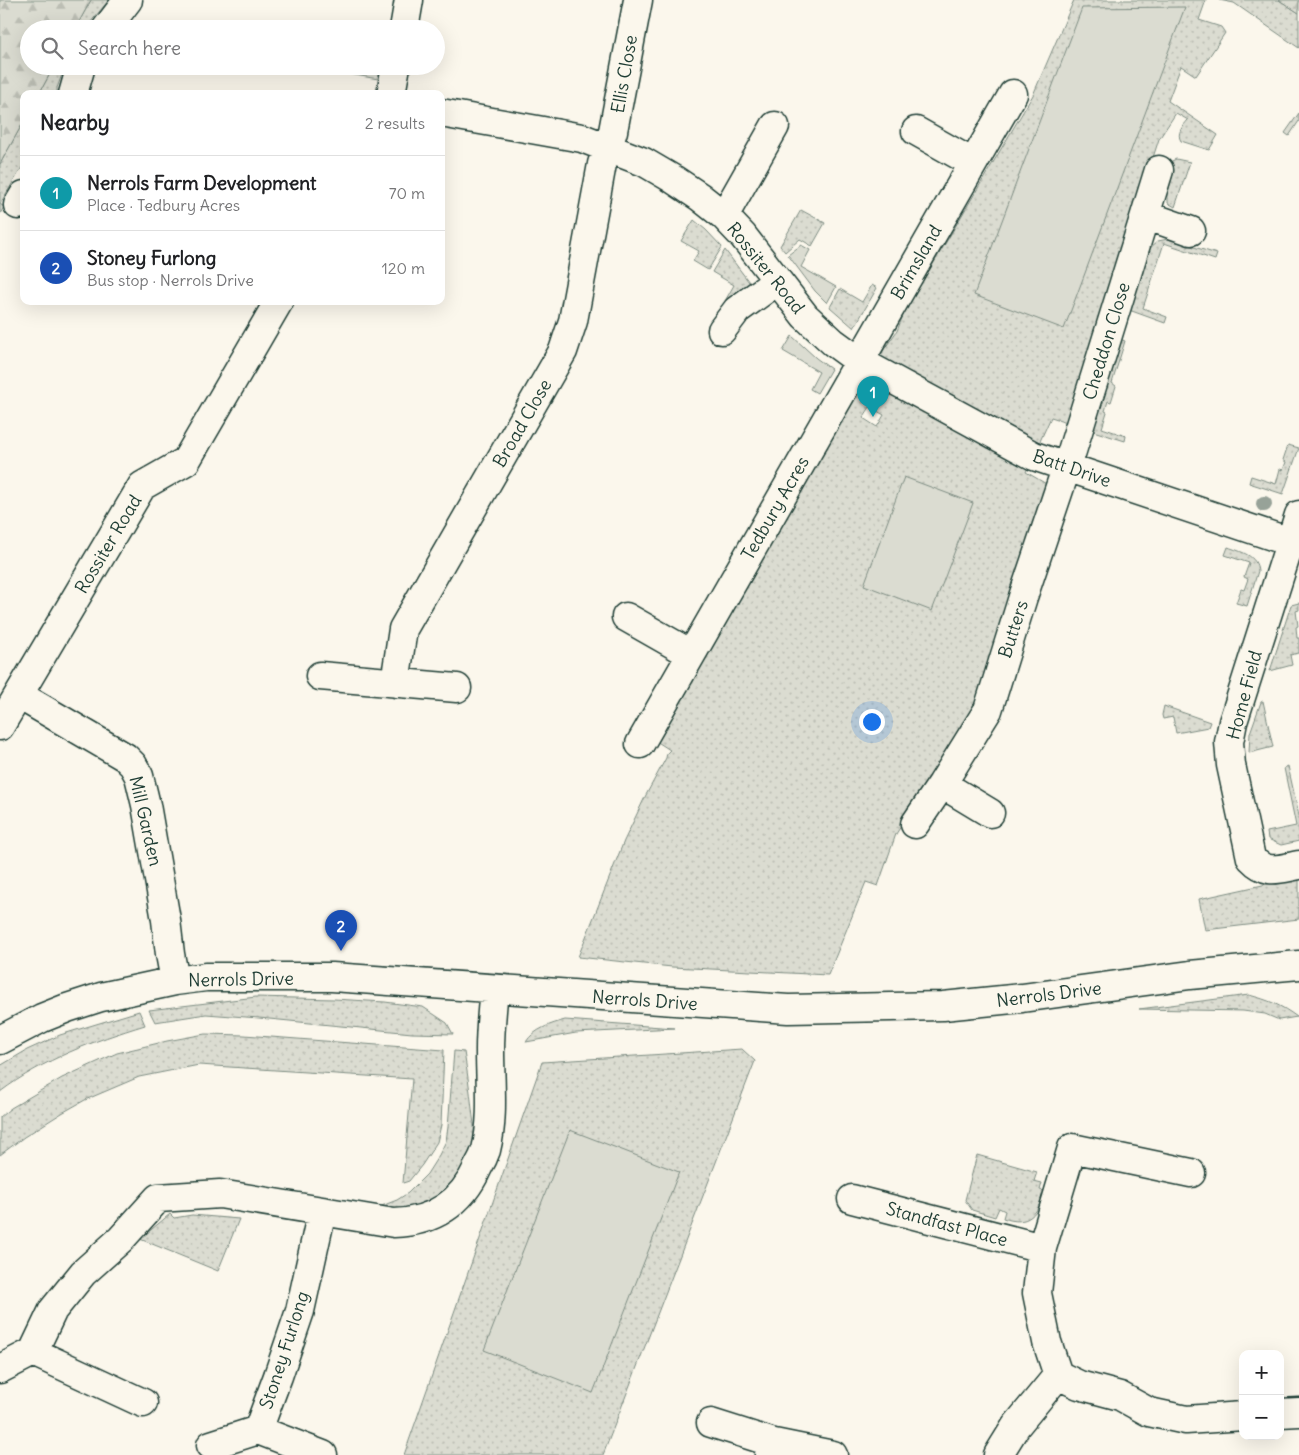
<!DOCTYPE html>
<html lang="en">
<head>
<meta charset="utf-8">
<style>
  body { margin:0; font-family:Delius,sans-serif; background:#f2f2f2; color:#202124 }
  .controls { position:absolute; right:15px; bottom:15px; display:grid; overflow:hidden; border-radius:10px; box-shadow:0 5px 20px #0002 }
  .controls button { width:45px; height:45px; display:grid; place-items:center; padding:0; border:0; border-bottom:1px solid #e0e0e0; background:#fff; color:#202124; font:25px sans-serif }
  .you { position:absolute; left:871px; top:721px; width:18px; height:18px; margin:-12px; border:4px solid #fff; border-radius:50%; background:#1a73e8; box-shadow:0 0 0 8px #1a73e833 }
  .badge { display:grid; place-items:center; width:32px; height:32px; border-radius:50%; background:#c8321e; color:#fff; font-size:16px; font-weight:700 }
  .pin { position:absolute; translate:-50% -41px; filter:drop-shadow(0 1px 2px #0008) }
  .pin::after { content:''; position:absolute; top:26px; width:18px; height:15px; background:inherit; clip-path:polygon(0 0,100% 0,50% 100%) }
  .list { margin:0; padding:0; list-style:none }
  h2 { display:flex; justify-content:space-between; align-items:center; height:65px; margin:0; padding:0 20px; font-size:21px }
  h2 small { font-size:16px; font-weight:400; color:#757577 }
  .list li { display:grid; grid-template-columns:32px 1fr auto; gap:15px; align-items:center; box-sizing:border-box; height:75px; padding:0 20px; border-top:1px solid #e0e0e0 }
  .list b { display:block; font-size:19px; white-space:nowrap }
  .list p { margin:0; font-size:16px; white-space:nowrap; color:#757577 }
  .list em { font-size:16px; font-style:normal; color:#757577 }
  .icon { flex:none; width:28px; height:28px; fill:none; stroke:currentColor; stroke-width:2; stroke-linecap:round; stroke-linejoin:round }
  .map { position:relative; flex:none; width:1299px; height:1455px; overflow:hidden }
  .search { position:absolute; background:#fff; box-shadow:0 5px 20px #0002; left:20px; top:20px; width:425px; height:55px; display:flex; align-items:center; gap:12px; box-sizing:border-box; padding:0 18px; border-radius:28px; color:#757577; font-size:19px }
  .panel { position:absolute; background:#fff; box-shadow:0 5px 20px #0002; left:20px; top:90px; width:425px; height:215px; border-radius:10px }
  .map>svg:first-child { display:block }
</style>
</head>
<body>
<div class="map">
<svg width="1299" height="1455" viewBox="0 0 1299 1455">
  <defs>
    <pattern id="grass-dots" width="8" height="8" patternUnits="userSpaceOnUse" patternTransform="scale(1.25)"><rect width="8" height="8" fill="#dbdcd1"/><path d="M2 2h.1M6 6h.1" fill="none" stroke="#bcbeb4" stroke-width="1.8" stroke-linecap="round"/></pattern>
    <pattern id="forest-firs" width="22" height="20" patternUnits="userSpaceOnUse" patternTransform="scale(1.25)"><rect width="22" height="20" fill="#dbdcd1"/><path d="M5 1l3.5 6h-7zM16 11l3.5 6h-7z" fill="#bcbeb4"/></pattern>
  </defs>
  <rect width="100%" height="100%" fill="#fbf7ec"/>
  <filter id="ink" filterUnits="userSpaceOnUse"><feTurbulence type="fractalNoise" baseFrequency=".02" numOctaves="2"/><feDisplacementMap in="SourceGraphic" scale="10" xChannelSelector="R" yChannelSelector="G"/><feConvolveMatrix kernelMatrix="1 2 1 2 8 2 1 2 1" color-interpolation-filters="sRGB"/></filter>
  <g filter="url(#ink)">
    <!-- grass -->
    <path fill="url(#grass-dots)" stroke="#7d8c82" fill-rule="evenodd" d="M91,0h18l-24,29h-10z
      M1074,0h132l-7,20 22,7 4,6 -29,43 -15,-10 -13,35 50,34 -9,15 -28,-9c-5,-8 2,-15 7,-21l-12,-7 -17,26 -92,283 -16,-5 -25,55 22,13 -71,221 -81,128 -18,52 -12,-4 -38,93 -156,-8 -94,-10 46,-116 22,-46 20,-37 1,-5 3,-3 -14,-9 204,-351 25,-42 12,-17 24,-62 8,2 104,-176zM870,407l14,8 -7,12 -14,-9z
      M1219,0h60l20,13v35l-65,-45z
      M54,66h11l-8,22v6h-18z
      M333,66h54l-3,14 -52,-9z
      M1299,113v8l-10,15 -4,-3z
      M24,121v43l-24,40 4,3 -4,7v-50z
      M1176,159l14,3 -15,45 -7,-4v-11l5,-18 -9,-3 4,-8z
      M801,210l24,13 -13,23 -12,-7 -15,13 -5,-6z
      M694,220l12,10 16,17 -14,23 -15,-9 6,-10 -18,-10z
      M1168,239l49,15 -2,6 -51,-17 -21,65 24,9 -2,6 -36,-13 21,-62 8,-7z
      M725,250l27,36 -23,18 -4,-3 9,-16 -22,-13z
      M872,285l5,3 -23,40 -24,-21 10,-18 22,13z
      M1120,339l5,2 -13,42 4,3 -5,16 -3,-1 -3,10 2,1 -5,16 24,8 -1,5 -35,-11z
      M1288,445l11,3 -16,46 -34,-11 2,-7 25,8 4,-15 3,1 3,-8 -3,-2z
      M1228,547c13,5 29,8 30,24l-11,35 -11,-3 5,-14 3,1 4,-11 -4,-2 5,-14 -24,-8z
      M1299,603v7l-3,1 2,15 -2,1 1,11h2v15l-9,2 2,10 -22,6 21,-66z
      M1263,701l10,46 -24,6 1,-20 11,-31z
      M1164,706l46,16 -2,5 -32,6 -3,-16 -10,2 -1,-4z
      M1288,766l11,50v25l-18,4 -13,-6 -1,-7 29,-6 -12,-58z
      M1299,877v42l-94,11 -6,-31z
      M1249,995c19,5 32,10 48,22l-18,3 -14,-6 -22,-3 -104,-2z
      M256,997l78,2 51,3 38,5 24,16 6,11 -41,-1 -153,-15 -53,-4 -51,8 -6,-12z
      M139,1011l6,14c-52,16 -101,34 -145,67v-26l27,-16 33,-15z
      M565,1020l110,8 -99,5 -50,9c8,-13 25,-18 39,-22z
      M205,1034l39,1 200,15 -3,75 -4,17 -15,23 -13,16 -6,2 9,-104 -213,-14 -60,12 -54,23 -23,13 -38,24 -24,18v-38l11,-9 51,-30 55,-25 50,-12z
      M742,1049l13,12 -152,394h-199l138,-393z
      M454,1051l10,1c3,19 6,38 8,57 1,9 3,18 2,27 -2,39 -38,71 -76,73 -6,0 -13,-1 -19,-2l18,-7 11,-7 19,-19 12,-19 7,-14 2,-14z
      M977,1155l60,17 -3,9 8,2 -2,7 4,1c-6,23 -15,36 -41,27l2,-7 -6,-3 -4,9 -23,-7 -7,-10z
      M170,1214l4,4 18,-3 47,4 -21,52 -78,-32z"/>
    <!-- forest -->
    <path fill="url(#forest-firs)" stroke="#7d8c82" d="M0,0h91l-16,29h-46v37h25l-15,28h-15v27l-24,43z
      M1279,0h20v13z"/>
    <!-- garden -->
    <path fill="#dbdcd1" stroke="#7d8c82" d="M1185,7l-121,322 -90,-34 108,-287z
      M801,245l9,5 -9,17 35,20 -9,16 -12,-12 -27,-36z
      M792,336l24,22 15,11 -14,24 -7,-4 9,-17 -36,-21z
      M904,477l69,26 -41,108 -68,-26z
      M570,1130l109,42 -86,221 -109,-43z"/>
    <g fill="none" stroke-linecap="round" stroke-linejoin="round">
      <defs>
        <path id="minor" d="M106,29l22,-29
          M404,29l5,-29
          M73,94l8,-28
          M391,94l5,-28
          M441,113l141,25 62,24 29,17 27,18 24,19 19,20 62,80 28,26 26,19 175,95 265,89
          M916,131l57,32
          M18,205l6,-10
          M1145,215l46,16
          M724,216l51,-90
          M722,330l15,-20 40,-29
          M1299,515l-66,207 -4,20 2,23 20,93c16,17 27,11 48,7
          M626,617l65,37
          M320,676l137,12
          M395,683l8,-54 160,-278 10,-30 29,-157 11,-33 25,-131
          M19,695l106,62 8,8 6,11 7,29 20,115 4,34 5,27
          M0,726l142,-240 44,-25 93,-160
          M640,744l373,-650
          M942,784l48,29
          M915,824l27,-40 46,-74 35,-113 49,-146 87,-281
          M0,1040l42,-22 25,-10 34,-11 74,-16 31,-4h126l456,32 155,-3 79,-8 168,-23 109,-10
          M852,1199l190,49
          M0,1369l33,-17
          M1058,1375l-11,-33 -10,-49 5,-45 30,-100 119,25
          M143,1403l-110,-51 20,-42 30,-37 38,-34 37,-41 62,-4 174,29c39,-1 68,-20 84,-56 3,-5 6,-11 8,-17 8,-32 4,-67 4,-100 0,-20 2,-41 4,-61
          M1280,1413l19,-1
          M711,1423l63,20
          M258,1430l65,25
          M211,1445l47,-15 20,-54 22,-65 22,-100
          M769,1455l5,-12 59,12
          M998,1455l18,-29 42,-51 21,10 41,11 29,16 37,8 57,-4"/>
      </defs>
      <!-- minor casing -->
      <use href="#minor" stroke="#1f3d34" stroke-width="31"/>
      <!-- minor -->
      <use href="#minor" stroke="#fbf7ec" stroke-width="28"/>
    </g>
    <!-- trees -->
    <circle fill="#97a298" cx="1264" cy="504" r="8"/>
  </g>
  <g text-anchor="middle" dominant-baseline="central" stroke-width="4" stroke-linejoin="round" paint-order="stroke">
    <!-- street labels -->
    <g font-size="18" fill="#1f3d34" stroke="#fbf7ec">
      <text transform="translate(624 74) rotate(-80)">Ellis Close</text>
      <text transform="translate(916 262) rotate(-60)">Brimsland</text>
      <text transform="translate(766 268) rotate(51)">Rossiter Road</text>
      <text transform="translate(1106 341) rotate(-73)">Cheddon Close</text>
      <text transform="translate(522 423) rotate(-60)">Broad Close</text>
      <text transform="translate(1072 468) rotate(19)">Batt Drive</text>
      <text transform="translate(775 508) rotate(-60)">Tedbury Acres</text>
      <text transform="translate(108 544) rotate(-59)">Rossiter Road</text>
      <text transform="translate(1013 629) rotate(-72)">Butters</text>
      <text transform="translate(1244 695) rotate(-75)">Home Field</text>
      <text transform="translate(146 821) rotate(77)">Mill Garden</text>
      <text transform="translate(241 979) rotate(-1)">Nerrols Drive</text>
      <text transform="translate(1049 994) rotate(-7)">Nerrols Drive</text>
      <text transform="translate(645 1000) rotate(4)">Nerrols Drive</text>
      <text transform="translate(947 1224) rotate(15)">Standfast Place</text>
      <text transform="translate(284 1350) rotate(-72)">Stoney Furlong</text>
    </g>
  </g>
</svg>
<div class="controls">
<button>+</button>
<button>−</button>
</div>
<div class="you"></div>
<div class="pin badge" style="left:873px;top:417px;background:#0f9aa8">1</div>
<div class="pin badge" style="left:341px;top:951px;background:#1a4fb4">2</div>
<div class="search"><svg class="icon" aria-label="search" viewBox="0 0 24 24"><circle cx="10" cy="10" r="6"/><path d="M15 15l6 6"/></svg>Search here</div>
<section class="panel">
<h2>Nearby<small>2 results</small></h2>
<ul class="list">
<li><span class="badge" style="background:#0f9aa8">1</span><div><b>Nerrols Farm Development</b><p>Place · Tedbury Acres</p></div><em>70 m</em></li>
<li><span class="badge" style="background:#1a4fb4">2</span><div><b>Stoney Furlong</b><p>Bus stop · Nerrols Drive</p></div><em>120 m</em></li>
</ul>
</section>
</div>
</body>
</html>
